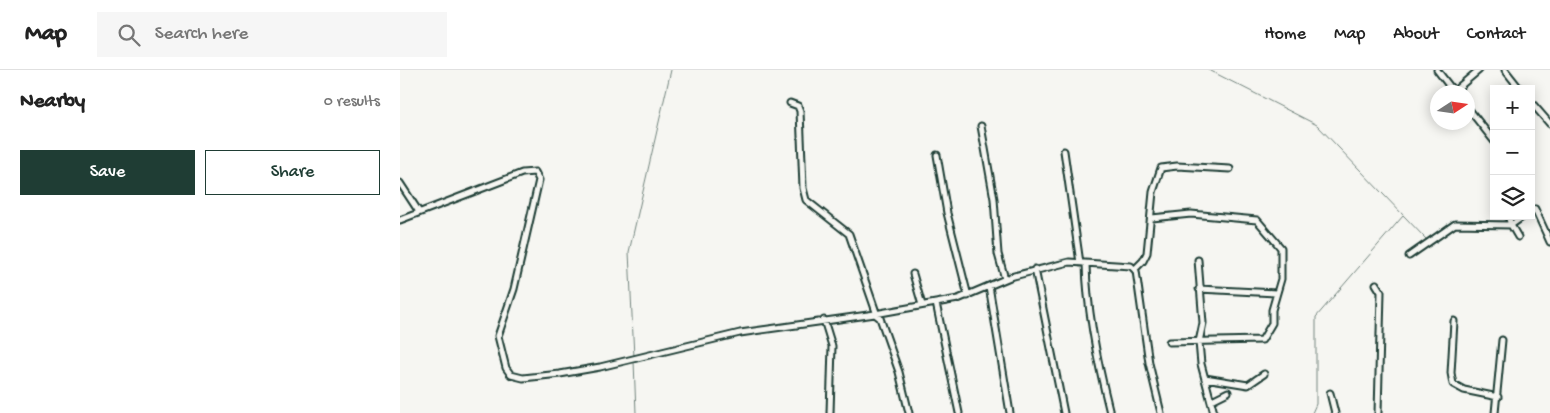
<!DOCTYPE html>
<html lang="en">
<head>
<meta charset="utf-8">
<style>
  body { margin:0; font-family:"Gochi Hand",sans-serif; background:#f6f6f6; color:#222 }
  .controls { position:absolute; right:15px; top:15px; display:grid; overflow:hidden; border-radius:0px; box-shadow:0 2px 12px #0003 }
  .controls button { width:45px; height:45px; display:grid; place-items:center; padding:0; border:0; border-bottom:1px solid #e0e0e0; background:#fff; color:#222; font:25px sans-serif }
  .compass { position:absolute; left:1030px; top:15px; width:45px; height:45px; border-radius:50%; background:#fff; box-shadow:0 2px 12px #0003; rotate:78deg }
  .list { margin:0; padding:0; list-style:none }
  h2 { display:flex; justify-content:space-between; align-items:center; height:65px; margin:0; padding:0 20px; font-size:21px }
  h2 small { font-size:16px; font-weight:400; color:#767676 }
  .actions { display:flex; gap:10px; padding:15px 20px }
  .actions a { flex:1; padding:11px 0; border:1px solid #1f3d34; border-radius:0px; text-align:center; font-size:18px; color:#1f3d34 }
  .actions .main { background:#1f3d34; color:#fff }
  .icon { flex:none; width:28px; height:28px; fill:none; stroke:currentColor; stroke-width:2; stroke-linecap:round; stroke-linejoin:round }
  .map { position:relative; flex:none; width:1150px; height:343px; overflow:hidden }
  header { display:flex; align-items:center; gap:30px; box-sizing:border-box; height:70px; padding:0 25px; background:#fff; border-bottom:1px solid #e0e0e0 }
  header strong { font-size:24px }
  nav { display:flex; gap:28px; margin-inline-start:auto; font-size:18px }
  .search { width:350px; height:45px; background:#f6f6f6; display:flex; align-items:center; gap:12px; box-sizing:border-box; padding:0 18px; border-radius:0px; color:#767676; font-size:19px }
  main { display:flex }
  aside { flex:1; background:#fff }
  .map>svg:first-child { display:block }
</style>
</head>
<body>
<header>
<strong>Map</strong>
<div class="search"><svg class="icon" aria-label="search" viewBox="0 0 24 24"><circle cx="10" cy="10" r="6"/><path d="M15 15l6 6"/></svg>Search here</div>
<nav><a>Home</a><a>Map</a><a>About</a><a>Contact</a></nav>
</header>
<main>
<aside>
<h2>Nearby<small>0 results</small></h2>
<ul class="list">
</ul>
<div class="actions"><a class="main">Save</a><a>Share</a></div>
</aside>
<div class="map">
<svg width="1150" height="343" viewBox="0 0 1150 343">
  <rect width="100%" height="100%" fill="#f6f6f2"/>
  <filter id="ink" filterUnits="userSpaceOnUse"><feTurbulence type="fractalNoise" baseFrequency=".02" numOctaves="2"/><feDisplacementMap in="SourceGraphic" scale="10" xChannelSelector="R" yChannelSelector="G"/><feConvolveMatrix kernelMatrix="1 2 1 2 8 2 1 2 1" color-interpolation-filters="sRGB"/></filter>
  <g filter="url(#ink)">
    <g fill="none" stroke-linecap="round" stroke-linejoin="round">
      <!-- stream -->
      <path stroke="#72847d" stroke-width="1" d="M809,0l108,55 109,114
        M234,287l-5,-105 42,-182
        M234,291l2,52
        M912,343l4,-9v-87l87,-101"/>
      <defs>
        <path id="street" d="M1037,0l17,22
          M1105,0l15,19
          M1053,22l26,-22
          M1131,32l19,22
          M390,33l8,3 2,5 3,77 3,12 43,34 27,78
          M1068,38l26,33
          M581,56l13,73 4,55 7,25
          M664,81l16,112
          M537,85l10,58 21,83
          M0,113l19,29
          M1131,142l4,-3 15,33
          M1108,146l3,9 13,-9
          M752,148l39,-4 66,6 24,28v31l-9,31v13l-10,17 -93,2
          M0,150l122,-47 13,-1 4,8 -25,109 -16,47 8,32 5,7 12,3 37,-4 40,-7 140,-34 135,-19 5,4 19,54 10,41
          M1009,186l46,-32 56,1 7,12
          M798,190l5,63 -4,19 2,22 13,49
          M686,194c1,49 12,101 24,149
          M635,199l29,144
          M735,199l8,-8 4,-8 6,-61 8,-24 16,-2 53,3
          M513,204l9,31
          M976,214l5,8 -3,121
          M589,216l21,127
          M799,219l77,4
          M536,233l23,110
          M475,244l83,-15 52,-22 59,-15 62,4 5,5 13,92 12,50
          M424,250l8,26 -2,67
          M1054,251l-3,52 2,11 11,6 34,7
          M805,308l43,7 16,-11
          M930,323l5,20
          M812,330l16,-8
          M1095,343l7,-73"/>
      </defs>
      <!-- street casing -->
      <use href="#street" stroke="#1f3d34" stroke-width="9"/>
      <!-- street -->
      <use href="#street" stroke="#f6f6f2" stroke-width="5"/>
    </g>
  </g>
</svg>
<div class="controls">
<button>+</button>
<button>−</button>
<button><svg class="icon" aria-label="layers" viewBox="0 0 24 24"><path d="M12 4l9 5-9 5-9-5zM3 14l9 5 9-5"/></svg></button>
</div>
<svg class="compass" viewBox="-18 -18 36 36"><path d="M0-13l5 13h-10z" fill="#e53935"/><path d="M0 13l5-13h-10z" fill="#767676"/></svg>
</div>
</main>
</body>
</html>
